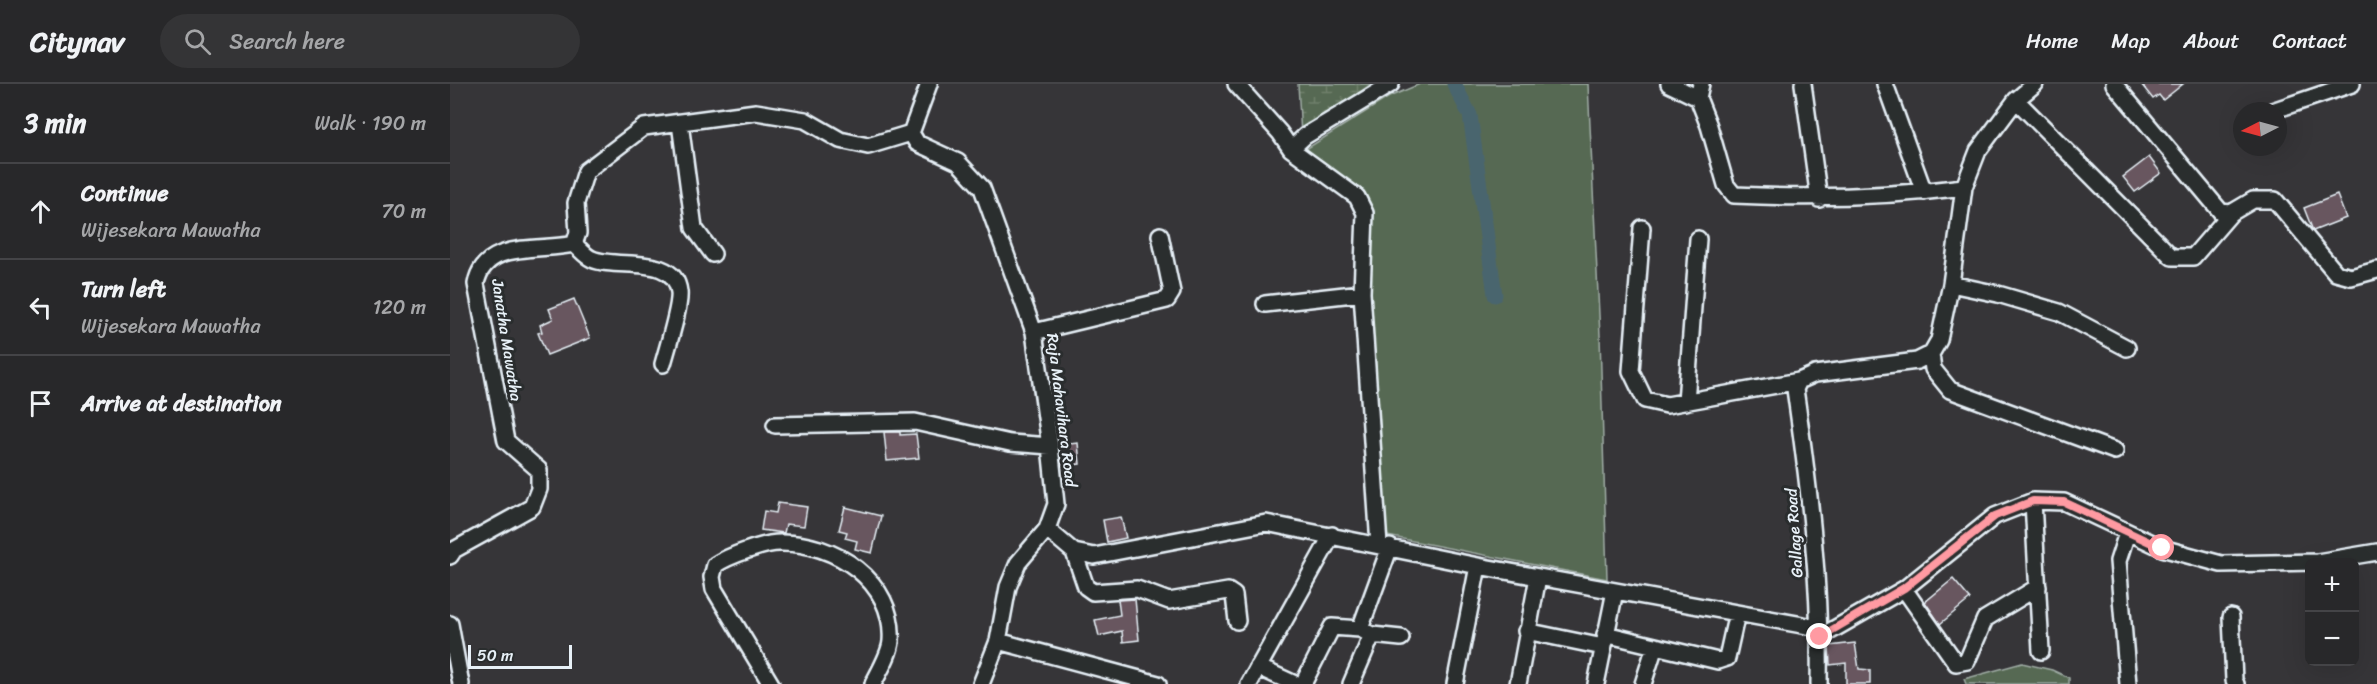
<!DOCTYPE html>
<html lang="en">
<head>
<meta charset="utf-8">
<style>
  body { margin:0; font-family:Sriracha,sans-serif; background:#343436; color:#f1f3f6 }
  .controls { position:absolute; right:18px; bottom:18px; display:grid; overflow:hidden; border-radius:9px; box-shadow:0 6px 24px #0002 }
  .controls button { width:54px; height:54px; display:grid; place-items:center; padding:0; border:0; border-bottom:2px solid #444447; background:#28282a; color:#f1f3f6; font:30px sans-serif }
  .compass { position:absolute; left:1783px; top:18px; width:54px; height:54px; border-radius:50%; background:#28282a; box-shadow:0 6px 24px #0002; rotate:264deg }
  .scale { position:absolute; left:18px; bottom:15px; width:104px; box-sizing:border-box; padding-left:6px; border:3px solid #e8f1f8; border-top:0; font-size:16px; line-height:21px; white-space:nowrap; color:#e8f1f8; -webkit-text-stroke:4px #2a2d2e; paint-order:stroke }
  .stop { position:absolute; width:18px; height:18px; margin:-14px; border:4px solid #ff9aa2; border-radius:50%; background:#fff }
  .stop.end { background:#ff9aa2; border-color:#fff; box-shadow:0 2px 6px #0008 }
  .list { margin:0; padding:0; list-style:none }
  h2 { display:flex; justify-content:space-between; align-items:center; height:78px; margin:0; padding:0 24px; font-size:26px }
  h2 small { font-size:20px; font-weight:400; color:#a5a6a8 }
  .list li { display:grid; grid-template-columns:39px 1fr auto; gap:18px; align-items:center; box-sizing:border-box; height:96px; padding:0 24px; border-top:2px solid #444447 }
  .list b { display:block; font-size:22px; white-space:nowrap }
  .list p { margin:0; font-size:20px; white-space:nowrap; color:#a5a6a8 }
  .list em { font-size:20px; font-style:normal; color:#a5a6a8 }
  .icon { flex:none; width:33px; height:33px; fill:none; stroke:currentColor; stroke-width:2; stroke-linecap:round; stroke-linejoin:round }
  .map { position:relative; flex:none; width:1927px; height:600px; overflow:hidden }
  header { display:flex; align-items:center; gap:36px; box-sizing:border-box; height:84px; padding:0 30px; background:#28282a; border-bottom:2px solid #444447 }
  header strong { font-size:28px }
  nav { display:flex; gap:33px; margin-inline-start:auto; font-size:21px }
  .search { width:420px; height:54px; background:#343436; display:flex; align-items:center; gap:15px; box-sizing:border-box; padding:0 21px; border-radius:33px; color:#a5a6a8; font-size:22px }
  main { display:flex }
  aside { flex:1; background:#28282a }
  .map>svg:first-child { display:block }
</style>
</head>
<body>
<header>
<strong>Citynav</strong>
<div class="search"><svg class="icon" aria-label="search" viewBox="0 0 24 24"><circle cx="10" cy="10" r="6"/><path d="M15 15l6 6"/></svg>Search here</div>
<nav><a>Home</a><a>Map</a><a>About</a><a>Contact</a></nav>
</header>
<main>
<aside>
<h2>3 min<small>Walk · 190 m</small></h2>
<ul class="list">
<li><svg class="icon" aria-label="ahead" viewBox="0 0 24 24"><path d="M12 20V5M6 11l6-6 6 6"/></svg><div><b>Continue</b><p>Wijesekara Mawatha</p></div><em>70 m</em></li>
<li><svg class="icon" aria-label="left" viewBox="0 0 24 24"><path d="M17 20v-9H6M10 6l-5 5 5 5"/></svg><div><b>Turn left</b><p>Wijesekara Mawatha</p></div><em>120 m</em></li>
<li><svg class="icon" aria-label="arrive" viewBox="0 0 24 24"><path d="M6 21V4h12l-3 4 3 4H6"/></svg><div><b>Arrive at destination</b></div></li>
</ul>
</aside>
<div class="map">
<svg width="1927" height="600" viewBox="0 0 1927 600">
  <defs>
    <pattern id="wetland-marsh" width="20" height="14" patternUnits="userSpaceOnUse" patternTransform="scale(1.5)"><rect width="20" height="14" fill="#576953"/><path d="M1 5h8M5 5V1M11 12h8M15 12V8" fill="none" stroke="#6f7f6c"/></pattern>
  </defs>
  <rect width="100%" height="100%" fill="#363538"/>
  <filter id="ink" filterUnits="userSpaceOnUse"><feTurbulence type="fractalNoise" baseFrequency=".0167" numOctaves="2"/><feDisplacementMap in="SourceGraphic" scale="12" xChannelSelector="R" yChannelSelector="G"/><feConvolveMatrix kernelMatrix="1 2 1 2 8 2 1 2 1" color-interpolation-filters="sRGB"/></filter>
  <g filter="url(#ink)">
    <!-- wetland -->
    <path fill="url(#wetland-marsh)" stroke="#a0ada6" stroke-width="1.5" d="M848,0h73l-70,51z"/>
    <!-- park -->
    <path fill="#576953" stroke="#a0ada6" stroke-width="1.5" d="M970,0h168l12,252 7,243 -230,-45 -16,-341 -55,-44 83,-52z
      M1572,579l30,7 17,8v6h-103l-2,-5z"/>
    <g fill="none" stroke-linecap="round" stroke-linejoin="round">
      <!-- canal -->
      <path stroke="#4a656e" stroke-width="15" d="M1004,0l16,31 25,180"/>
    </g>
    <!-- building -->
    <path fill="#68575f" stroke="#e8f1f8" stroke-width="1.5" d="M1691,0h42l-20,16 -4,-5 -6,4z
      M1699,73l12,16 -26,19 -12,-15z
      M1887,111l9,23 -33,13 -9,-23z
      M124,215l16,39 -43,17 -9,-22 4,-1 -2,-7 13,-6 -4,-10z
      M434,348h16v3l16,-1 3,24 -32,3z
      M628,359l2,21 -18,2 -2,-21z
      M328,419l29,4 -3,19 -18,-2 -2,9 -23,-3 3,-19 12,2z
      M395,423l36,9 -9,37 -17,-4 2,-8 -12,-3 2,-6 -8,-2z
      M671,433l5,21 -19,4 -4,-22z
      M1503,495l17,20 -30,25 -15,-22z
      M685,515l4,41 -16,2 -1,-11 -23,5 -4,-16 25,-5 -2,-15z
      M1405,559l4,26 11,1v14h-24v-21l-16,2 -1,-19z"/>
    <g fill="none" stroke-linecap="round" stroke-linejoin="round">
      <defs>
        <path id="minor" d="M786,0l44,49 11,16 66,48 8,16 -3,80 17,252
          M1219,0l29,14
          M1251,0l-3,14 11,28 17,59 8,10c79,4 153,2 230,-8
          M1353,0l16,115
          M1435,0l39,108
          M1664,0l107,128 10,1 22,-13h22l61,73 15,4 26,-7
          M1566,16l156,157h21l38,-44
          M1822,27l80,-27
          M230,39l14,105 19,26
          M461,49l6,10 41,19 24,26 52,144 16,114 6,58 -9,25 -29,34 -10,24 -10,54 -17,43
          M461,49l18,-49
          M841,65l14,-13 86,-52
          M1192,144l-11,143 14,29 22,5 132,-24 16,-7 102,-13 14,-7 8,-14 12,-56 13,-97 14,-36 38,-51 19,-16
          M124,160c6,5 11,12 18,15 25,11 83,-6 87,33 2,13 -12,57 -16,72
          M1501,200l47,10 61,18 68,36
          M815,220l97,-11
          M584,248l133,-32 5,-8 -12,-57
          M1481,270l2,15 17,21 165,61
          M1349,297l-4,8c14,97 26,196 24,295
          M1236,318l12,-163
          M325,341l140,-3 95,21 40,3
          M1583,417l8,150
          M597,445l27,23 20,4 172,-33 212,43 341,62
          M1677,449l-9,28 10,123
          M624,468l12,35 7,5 44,-3 32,12 59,-10 6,4 3,26
          M0,472l4,-6 78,-43 7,-18v-19l-33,-29 -30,-157c8,-45 65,-32 98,-40l4,-11 -2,-30 10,-32 58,-44 112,-15 49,8 35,20 28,6 43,-13
          M1454,505l52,74 11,-2 18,-42 53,-32
          M1781,533l3,63 2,4
          M0,540l11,60
          M910,545l30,-82
          M1076,547l77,16
          M1155,550l113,27 9,-3 10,-45
          M1370,553l84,-48 91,-73 38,-15 31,1 98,46 59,16 96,-2 60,-10
          M548,557l160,43
          M808,583l37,17
          M321,600l-57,-95 -2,-12 3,-12c13,-9 49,-22 65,-22 54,-1 115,38 111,98 -1,13 -12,31 -18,43
          M799,600l83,-149
          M853,600l29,-57 28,2 12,6 29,3
          M901,600l21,-49
          M1005,600l23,-118
          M1068,600l20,-107
          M1146,600l19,-93
          M1193,600l12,-38"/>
      </defs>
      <!-- minor casing -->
      <use href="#minor" stroke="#e8f1f8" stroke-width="20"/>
      <!-- minor -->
      <use href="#minor" stroke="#2a2d2e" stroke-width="15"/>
    </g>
  </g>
  <g fill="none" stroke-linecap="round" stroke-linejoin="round" filter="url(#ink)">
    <!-- route -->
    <path stroke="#ff9aa2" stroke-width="8" d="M1370,553l84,-49 91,-72 38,-15 31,1 98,46"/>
  </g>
  <g text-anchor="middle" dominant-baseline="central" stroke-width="6" stroke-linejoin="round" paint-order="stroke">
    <!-- street labels -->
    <g font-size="16" fill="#e8f1f8" stroke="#2a2d2e">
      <text transform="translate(57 256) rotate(81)">Janatha Mawatha</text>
      <text transform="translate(612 326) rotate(83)">Raja Mahavihara Road</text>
      <text transform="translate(1344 449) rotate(-94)">Gallage Road</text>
    </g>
  </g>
</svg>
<div class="controls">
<button>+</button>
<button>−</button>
</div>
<svg class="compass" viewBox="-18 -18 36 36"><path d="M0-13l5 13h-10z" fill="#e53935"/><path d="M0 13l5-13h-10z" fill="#a5a6a8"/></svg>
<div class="scale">50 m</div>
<div class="stop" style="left:1712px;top:464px"></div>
<div class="stop end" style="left:1370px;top:553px"></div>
</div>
</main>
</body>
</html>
